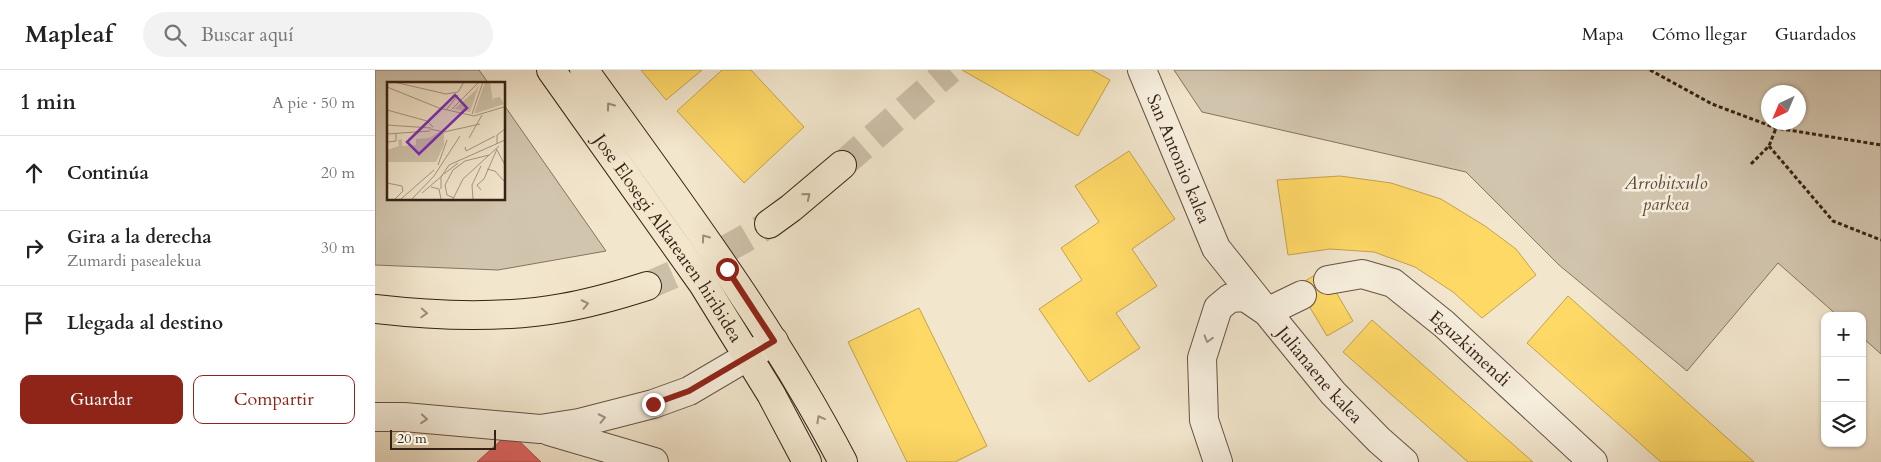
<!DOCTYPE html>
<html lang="es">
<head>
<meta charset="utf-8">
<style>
  body { margin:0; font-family:Cardo,serif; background:#f2f2f2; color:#222 }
  .controls { position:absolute; right:15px; bottom:15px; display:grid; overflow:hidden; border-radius:10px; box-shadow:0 1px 4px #0004 }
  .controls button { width:45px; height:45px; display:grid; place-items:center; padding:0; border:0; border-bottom:1px solid #e0e0e0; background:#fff; color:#222; font:25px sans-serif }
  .compass { position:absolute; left:1386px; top:15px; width:45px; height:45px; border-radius:50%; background:#fff; box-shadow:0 1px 4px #0004; rotate:224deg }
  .scale { position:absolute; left:15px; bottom:12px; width:106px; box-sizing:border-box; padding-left:5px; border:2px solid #362115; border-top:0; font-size:14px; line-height:18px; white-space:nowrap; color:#362115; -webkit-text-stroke:4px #f7efde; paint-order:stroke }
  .stop { position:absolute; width:15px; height:15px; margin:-11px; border:4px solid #8f2418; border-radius:50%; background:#fff }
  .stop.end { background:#8f2418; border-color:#fff; box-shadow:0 1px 5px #0008 }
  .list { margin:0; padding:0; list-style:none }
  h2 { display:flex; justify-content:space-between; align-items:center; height:65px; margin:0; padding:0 20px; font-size:21px }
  h2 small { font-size:16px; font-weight:400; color:#767676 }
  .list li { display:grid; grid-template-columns:32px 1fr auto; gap:15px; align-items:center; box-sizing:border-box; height:75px; padding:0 20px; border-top:1px solid #e0e0e0 }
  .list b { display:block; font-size:19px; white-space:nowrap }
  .list p { margin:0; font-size:16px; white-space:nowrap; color:#767676 }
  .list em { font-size:16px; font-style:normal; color:#767676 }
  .actions { display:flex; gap:10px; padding:15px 20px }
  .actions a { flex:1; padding:11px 0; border:1px solid #8f2418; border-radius:10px; text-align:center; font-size:18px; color:#8f2418 }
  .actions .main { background:#8f2418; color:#fff }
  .icon { flex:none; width:28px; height:28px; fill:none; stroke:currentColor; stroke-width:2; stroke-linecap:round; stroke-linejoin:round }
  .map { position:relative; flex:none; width:1506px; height:392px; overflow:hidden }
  header { display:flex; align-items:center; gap:30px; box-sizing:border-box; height:70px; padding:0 25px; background:#fff; border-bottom:1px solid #e0e0e0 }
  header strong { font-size:24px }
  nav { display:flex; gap:28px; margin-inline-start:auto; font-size:18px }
  .search { width:350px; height:45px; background:#f2f2f2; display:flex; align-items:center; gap:12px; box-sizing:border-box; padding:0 18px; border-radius:28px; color:#767676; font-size:19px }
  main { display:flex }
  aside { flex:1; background:#fff }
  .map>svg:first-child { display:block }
</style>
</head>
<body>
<header>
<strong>Mapleaf</strong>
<div class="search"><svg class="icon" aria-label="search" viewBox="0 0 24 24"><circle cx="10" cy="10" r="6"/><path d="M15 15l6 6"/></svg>Buscar aquí</div>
<nav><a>Mapa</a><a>Cómo llegar</a><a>Guardados</a></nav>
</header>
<main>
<aside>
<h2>1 min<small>A pie · 50 m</small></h2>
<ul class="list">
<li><svg class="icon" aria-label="ahead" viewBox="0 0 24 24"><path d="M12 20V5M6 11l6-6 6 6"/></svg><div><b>Continúa</b></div><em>20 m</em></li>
<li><svg class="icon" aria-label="right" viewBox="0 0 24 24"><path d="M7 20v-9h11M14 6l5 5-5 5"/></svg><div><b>Gira a la derecha</b><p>Zumardi pasealekua</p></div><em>30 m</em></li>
<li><svg class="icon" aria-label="arrive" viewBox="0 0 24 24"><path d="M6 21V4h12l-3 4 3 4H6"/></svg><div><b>Llegada al destino</b></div></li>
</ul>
<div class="actions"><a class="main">Guardar</a><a>Compartir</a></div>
</aside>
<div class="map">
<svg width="1506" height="392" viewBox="0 0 1506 392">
  <rect width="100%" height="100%" fill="#f2e6cd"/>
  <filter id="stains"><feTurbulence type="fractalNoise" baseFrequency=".004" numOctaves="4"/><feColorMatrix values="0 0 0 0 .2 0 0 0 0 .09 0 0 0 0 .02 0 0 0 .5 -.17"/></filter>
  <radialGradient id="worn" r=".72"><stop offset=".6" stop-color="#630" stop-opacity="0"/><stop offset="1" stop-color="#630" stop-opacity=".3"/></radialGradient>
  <!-- green -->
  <path fill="#d2c5ae" stroke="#847362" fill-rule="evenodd" d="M0,0h104l10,14h-100v115h115v-94l102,146 -108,19 -123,-5z
    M799,0h707v284l-19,-17v-21h-24l-60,-53 -91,108 -128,-106 -93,-93 -264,-60zM1424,22v30h-30v-30z"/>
  <!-- homes -->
  <path fill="#ffd966" stroke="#c3a24e" d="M266,0h61l-36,30z
    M347,0h29l53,57 -60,56 -67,-72z
    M587,0h130l18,10 -32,56z
    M754,81l46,68 -43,30 25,37 -41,27 24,35 -51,34 -50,-73 43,-29 -21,-32 38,-26 -24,-36z
    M965,106l51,7 50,16 44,27 31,23 20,26 -54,43 -29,-26 -38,-25 -41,-15 -44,-3 -42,6 -11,-75z
    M948,200l30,51 -26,15 -30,-50z
    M1193,226l186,166h-93l-134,-119z
    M544,238l68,138 -32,16h-48l-59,-120z
    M997,250l161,142h-65l-125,-110z"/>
  <!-- shops -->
  <path fill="#e06666" stroke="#ad514e" d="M135,362l31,30h-64z"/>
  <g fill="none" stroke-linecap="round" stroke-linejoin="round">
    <!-- highway-tunnel -->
    <path stroke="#ccbfa8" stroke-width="28" stroke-dasharray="28 14" stroke-linecap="butt" d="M467,95l108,-95
      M272,216c42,-18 83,-37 122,-62"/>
    <defs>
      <g id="minor">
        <path id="s1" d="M767,0l74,178 51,64 35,-17"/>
        <path id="s2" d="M953,210l34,-6 31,9 51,41 149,138"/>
        <path d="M0,347h29l136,12 39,-6 74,-19 36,-13 85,-50"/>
        <path d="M174,361l105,31"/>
        <path id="s3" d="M843,392l-14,-42 -2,-62 16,-50 12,-10 15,-1 22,15 66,81 46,47 25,22"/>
      </g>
      <g id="major">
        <path id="s4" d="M176,0l152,214 68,110 36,68"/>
        <path d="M209,0c92,128 186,252 259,392"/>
      </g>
      <path id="highway" d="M394,154l22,-16 51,-43
        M0,239c61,7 126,10 187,-1 29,-5 57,-13 85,-22"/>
    </defs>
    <!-- minor casing -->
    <use href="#minor" stroke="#655243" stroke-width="30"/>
    <!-- major casing -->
    <use href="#major" stroke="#362115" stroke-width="30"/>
    <!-- highway casing -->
    <use href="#highway" stroke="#362115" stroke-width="30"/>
    <!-- path -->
    <path stroke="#362115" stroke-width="3" stroke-dasharray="4 2.5" stroke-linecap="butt" d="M1275,0l62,34 64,24 105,17
      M1394,76l64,75 48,19
      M1376,94l18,-18 7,-18"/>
    <!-- minor -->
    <use href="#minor" stroke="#f7efde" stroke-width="28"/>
    <!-- major -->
    <use href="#major" stroke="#f2e6cd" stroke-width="28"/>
    <!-- highway -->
    <use href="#highway" stroke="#f2e6cd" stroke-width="28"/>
  </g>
  <!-- one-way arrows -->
  <defs><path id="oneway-chevron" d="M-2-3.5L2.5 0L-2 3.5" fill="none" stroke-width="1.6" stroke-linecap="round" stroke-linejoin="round" transform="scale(1.25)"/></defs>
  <g stroke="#9d8d7a">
    <use href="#oneway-chevron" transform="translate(235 36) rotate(-126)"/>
    <use href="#oneway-chevron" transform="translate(432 126) rotate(-40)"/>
    <use href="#oneway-chevron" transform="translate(330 168) rotate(-126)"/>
    <use href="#oneway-chevron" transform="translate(210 234) rotate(-12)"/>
    <use href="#oneway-chevron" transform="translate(49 243) rotate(3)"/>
    <use href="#oneway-chevron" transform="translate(445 349) rotate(-119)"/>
  </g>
  <g stroke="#a09284">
    <use href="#oneway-chevron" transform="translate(833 269) rotate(107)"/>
    <use href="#oneway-chevron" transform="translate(227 348) rotate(-12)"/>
    <use href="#oneway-chevron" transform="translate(49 349) rotate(5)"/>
  </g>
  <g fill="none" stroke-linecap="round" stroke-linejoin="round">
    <!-- route -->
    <path stroke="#8f2418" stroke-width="6" d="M278,334l36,-13 85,-50 -47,-72"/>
  </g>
  <g text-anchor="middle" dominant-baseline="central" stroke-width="5" stroke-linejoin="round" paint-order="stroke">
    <!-- street labels -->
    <g font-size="18" fill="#362115" stroke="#f7efde">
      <text stroke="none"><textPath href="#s1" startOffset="96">San Antonio kalea</textPath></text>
      <text stroke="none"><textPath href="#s4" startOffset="205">Jose Elosegi Alkatearen hiribidea</textPath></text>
      <text stroke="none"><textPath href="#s2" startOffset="168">Eguzkimendi</textPath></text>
      <text stroke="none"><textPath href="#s3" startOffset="298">Julianaene kalea</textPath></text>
    </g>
    <!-- park labels -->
    <g font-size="18" font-style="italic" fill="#5d4a3b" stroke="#f7efde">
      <text x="1291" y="113">Arrobitxulo<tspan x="1291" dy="21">parkea</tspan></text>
    </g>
  </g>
  <!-- overview -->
  <g transform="translate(12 12)">
    <rect width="118" height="118" fill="#f2e6cd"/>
    <path d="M98,0h5l3,20 1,-4 6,-1 4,7 -30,10zM92,3l-9,27 -16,-3 21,-18zM52,50l5,1v12l-8,17h-49v-12l12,-4 -1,-6 4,-1v7l14,-1v-6l13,-1z" fill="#d2c5ae"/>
    <path fill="none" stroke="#a79783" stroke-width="1" d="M7,0l52,12 12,-2 6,-10M0,5l52,21 35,8 30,-9M65,27l27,-27M0,28l40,11 6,6M59,28l12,-15M85,32l11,-32M0,43l44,3M43,47l14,3 36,-8M0,52l43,-3M82,56l13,-23M1,60l8,-1v-8M110,62v-9l8,-6M78,65l1,4 29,-15M110,68l8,15M51,83l9,-25M100,87l8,2 9,10M57,92l14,-11M0,101l15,3 1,5 -8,8M44,105l8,2 2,10M54,107v-12l8,-12 56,-25M94,108l-4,-5 7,-6 13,-30M35,111l21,-18M67,116l-7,-3 -2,-10 8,-15 12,-9 24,-6M14,117l33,-29M25,117l22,-23 26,-40M66,117l10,-20 36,-33M86,117l-1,-14 9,-19"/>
    <path fill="#7b2cbf" fill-opacity="0.15" stroke="#7b2cbf" stroke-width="2.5" d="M68,13l12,13 -48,46 -12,-12z"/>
    <rect width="118" height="118" fill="none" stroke="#362115" stroke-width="2.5"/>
  </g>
  <rect width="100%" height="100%" filter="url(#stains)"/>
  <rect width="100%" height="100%" fill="url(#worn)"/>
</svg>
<div class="controls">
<button>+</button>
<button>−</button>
<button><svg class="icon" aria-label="layers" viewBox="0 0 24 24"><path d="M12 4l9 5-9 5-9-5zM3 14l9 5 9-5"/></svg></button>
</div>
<svg class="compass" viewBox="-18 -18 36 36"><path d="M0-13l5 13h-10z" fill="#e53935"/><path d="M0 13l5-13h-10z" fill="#767676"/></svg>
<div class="scale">20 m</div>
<div class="stop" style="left:352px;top:199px"></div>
<div class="stop end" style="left:278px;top:334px"></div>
</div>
</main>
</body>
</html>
